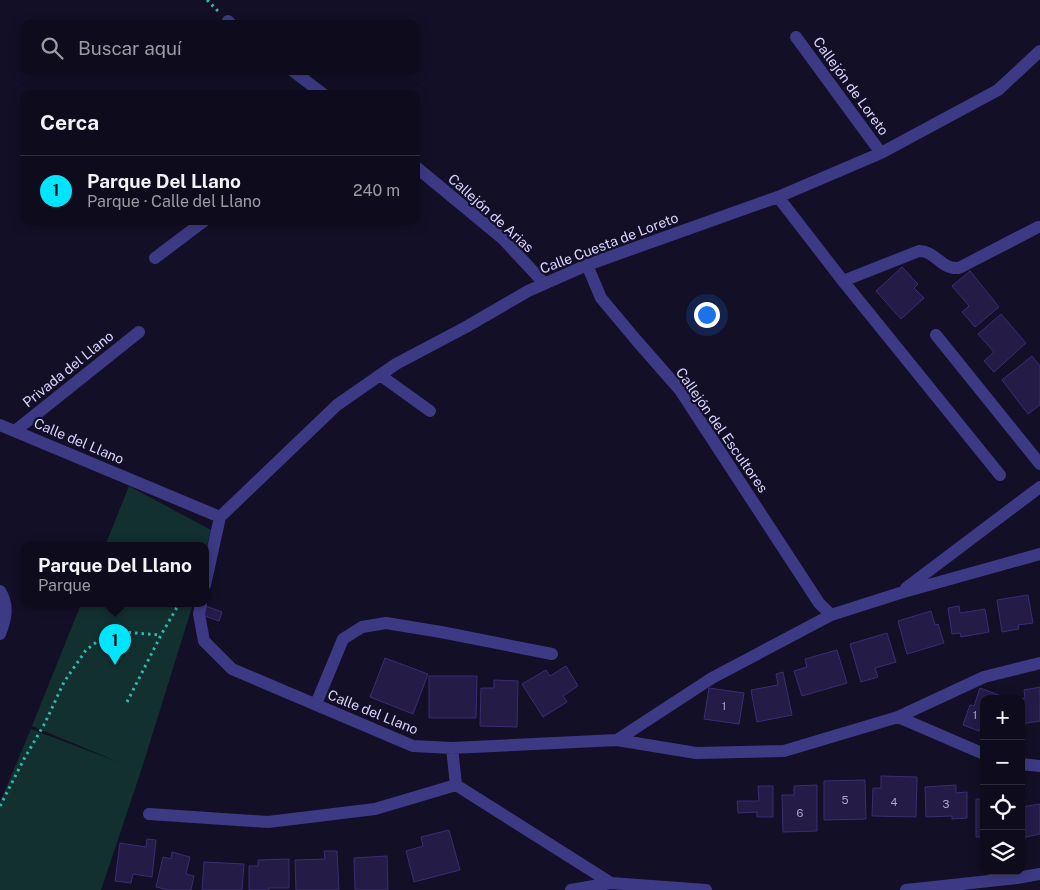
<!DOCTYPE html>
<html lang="es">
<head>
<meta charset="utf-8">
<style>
  body { margin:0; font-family:"Public Sans",sans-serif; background:#1c1929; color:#f1f3f6 }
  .controls { position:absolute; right:15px; bottom:15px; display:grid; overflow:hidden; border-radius:10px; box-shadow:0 2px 12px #0003 }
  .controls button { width:45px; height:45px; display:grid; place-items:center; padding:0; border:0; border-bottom:1px solid #2e2b3b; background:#0e0b1c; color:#f1f3f6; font:25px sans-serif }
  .you { position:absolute; left:706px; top:314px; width:18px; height:18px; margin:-12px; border:4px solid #fff; border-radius:50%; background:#1a73e8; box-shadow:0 0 0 8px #1a73e833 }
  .badge { display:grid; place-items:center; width:32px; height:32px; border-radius:50%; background:#00e5ff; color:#111; font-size:16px; font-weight:700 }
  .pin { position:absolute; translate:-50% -41px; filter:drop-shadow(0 1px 2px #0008) }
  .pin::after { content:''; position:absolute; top:26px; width:18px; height:15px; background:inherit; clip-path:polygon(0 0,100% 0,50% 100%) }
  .popup { position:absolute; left:21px; top:542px; width:188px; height:65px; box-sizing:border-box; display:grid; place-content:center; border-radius:10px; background:#0e0b1c; filter:drop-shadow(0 1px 4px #0005); font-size:16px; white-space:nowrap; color:#9b9ba3 }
  .popup b { font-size:19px; color:#f1f3f6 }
  .popup::after { content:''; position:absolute; left:50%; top:100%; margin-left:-10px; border:10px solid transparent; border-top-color:#0e0b1c }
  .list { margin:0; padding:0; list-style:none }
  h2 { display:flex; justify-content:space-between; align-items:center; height:65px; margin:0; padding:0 20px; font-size:21px }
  h2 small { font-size:16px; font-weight:400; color:#9b9ba3 }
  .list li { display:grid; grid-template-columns:32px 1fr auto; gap:15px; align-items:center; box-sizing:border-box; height:70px; padding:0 20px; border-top:1px solid #2e2b3b }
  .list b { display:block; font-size:19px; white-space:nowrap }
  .list p { margin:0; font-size:16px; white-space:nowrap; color:#9b9ba3 }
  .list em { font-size:16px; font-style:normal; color:#9b9ba3 }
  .icon { flex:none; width:28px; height:28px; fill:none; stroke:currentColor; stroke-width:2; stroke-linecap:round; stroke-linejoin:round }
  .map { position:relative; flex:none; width:1040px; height:890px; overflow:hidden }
  .search { position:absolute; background:#0e0b1c; box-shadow:0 2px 12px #0003; left:20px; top:20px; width:400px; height:55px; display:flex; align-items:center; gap:12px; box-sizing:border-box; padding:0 18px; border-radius:10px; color:#9b9ba3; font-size:19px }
  .panel { position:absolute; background:#0e0b1c; box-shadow:0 2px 12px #0003; left:20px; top:90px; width:400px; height:135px; border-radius:10px }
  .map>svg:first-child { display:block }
</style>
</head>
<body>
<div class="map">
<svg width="1040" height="890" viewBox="0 0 1040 890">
  <rect width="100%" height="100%" fill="#130f26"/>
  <!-- green -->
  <path fill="#12302f" d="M129,486l82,44 -6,24v-8h-100z
    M81,604h112l-52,167 -40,119h-101v-88l31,-73 87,33 -86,-36z"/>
  <!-- building -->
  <path fill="#241b47" stroke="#3b2d73" d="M902,267l16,17 -4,4 10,10 -23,21 -25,-28z
    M970,271l29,36 -24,20 -13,-15 7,-6 -17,-20z
    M1001,314l25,29 -32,29 -10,-11 10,-9 -16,-18z
    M1032,356l8,10v39l-12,9 -26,-34z
    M1028,595l5,28 -15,2 1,4 -17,3 -5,-32z
    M206,606l16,6 -3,9 -17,-6z
    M959,606l1,7 25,-4 4,23 -28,5 -1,-4 -8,1 -4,-26z
    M931,611l4,14 3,-1 6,19 -37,11 -9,-33z
    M887,633l9,29 -21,6 3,9 -17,5 -11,-38z
    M837,650l10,33 -45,13 -8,-25 13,-4 -2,-8z
    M385,658l43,16 -15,40 -43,-17z
    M566,666l12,20 -15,10 4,6 -24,15 -21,-33 24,-14 4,6z
    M783,672l9,43 -35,7 -6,-32 27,-5 -2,-11z
    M429,676h48l-1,42h-47z
    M494,680l24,1 -1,46 -37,-1 1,-38h13z
    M1040,687v34l-19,3v-25l4,-1 -1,-8z
    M709,688l35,5 -5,31 -35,-5z
    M980,688l24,9v2h-20v29l-3,-1 -2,4 -16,-6 7,-20 4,1z
    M881,776l36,1 -1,40 -44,-1 1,-28h8z
    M865,780l1,39 -42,1v-39z
    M817,785v46l-34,1 -1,-37h12v-9z
    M956,785v8l11,-1v26l-15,1v-3l-26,1 -1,-30z
    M758,786h15v31h-16v-5l-19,1 -1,-12h22z
    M976,799h8v38h-8z
    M1040,804v30l-18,4 -1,-31z
    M449,830l11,40 -46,12 -8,-31 17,-5 -2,-9z
    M147,839l9,1 -4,37 -19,-3 -2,9 -16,-2 5,-38 26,4z
    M324,851h13l2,39h-43l-1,-30 30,-1z
    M172,852l18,5 -4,17 8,2 -3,14h-22l-13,-3 7,-30 8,2z
    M387,856l1,34h-33l-1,-32z
    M289,859v29h-20v2h-20v-24h9v-6z
    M204,862l40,2 -2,26h-40z"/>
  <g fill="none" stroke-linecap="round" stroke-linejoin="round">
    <!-- path -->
    <path stroke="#2fb8b0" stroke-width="3" stroke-dasharray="2.5 4" stroke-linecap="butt" d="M207,0l12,12
      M127,702l34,-67 18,-31
      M0,806l24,-47 21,-36 19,-41 22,-32 25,-19 50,4"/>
    <!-- street -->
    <path stroke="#3d3a85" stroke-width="12" d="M228,21l3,3
      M796,37l85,116
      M293,71l30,23
      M416,167l86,71 42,45
      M778,197l65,84 157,194
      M155,258l49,-37
      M587,265l14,33 36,43 43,49 139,213 12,12
      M843,281l76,-30c2,0 7,1 9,2 12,6 16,16 31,15l79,-41h2
      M936,335l104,129
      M380,375l50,36
      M0,425l220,92
      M15,431l124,-99
      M220,517l117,-112 59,-41 70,-37 62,-36 59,-26 191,-68 103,-44 117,-63 42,-39
      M205,585l15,-68
      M906,588l134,-101
      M0,591c9,14 6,28 0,43
      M201,604l-2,10 5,27 28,28 181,77 39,2 165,-8 79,13 88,-2 114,-34 86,-40 56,-14
      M316,704l27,-65 19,-12 24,-4 55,9 111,22
      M898,717l86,37
      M617,740l95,-62 119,-63 69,-22 140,-39
      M452,748l4,37 155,98 95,7
      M1021,764l19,2
      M149,814l119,8 107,-13 81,-24
      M571,890l40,-7
      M906,890l111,-12 23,-4"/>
  </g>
  <g text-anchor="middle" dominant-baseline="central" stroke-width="4.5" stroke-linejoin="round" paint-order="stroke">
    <!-- number labels -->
    <g font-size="11" fill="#aca6d1">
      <text x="724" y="706">1</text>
      <text x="975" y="715">1</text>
      <text x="845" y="800">5</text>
      <text x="894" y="802">4</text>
      <text x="946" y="804">3</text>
      <text x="800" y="813">6</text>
    </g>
    <!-- street labels -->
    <g font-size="14" fill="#d9d4ff" stroke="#130f26">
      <text transform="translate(851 86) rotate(54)">Callejón de Loreto</text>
      <text transform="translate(491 213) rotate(42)">Callejón de Arias</text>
      <text transform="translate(609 243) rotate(-21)">Calle Cuesta de Loreto</text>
      <text transform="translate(68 369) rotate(-39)">Privada del Llano</text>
      <text transform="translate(722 430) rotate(55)">Callejón del Escultores</text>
      <text transform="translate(79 441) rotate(23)">Calle del Llano</text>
      <text transform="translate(373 712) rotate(22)">Calle del Llano</text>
    </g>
  </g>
</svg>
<div class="controls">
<button>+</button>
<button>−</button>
<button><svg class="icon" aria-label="locate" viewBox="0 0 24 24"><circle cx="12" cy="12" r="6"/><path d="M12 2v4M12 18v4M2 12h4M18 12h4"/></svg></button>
<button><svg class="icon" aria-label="layers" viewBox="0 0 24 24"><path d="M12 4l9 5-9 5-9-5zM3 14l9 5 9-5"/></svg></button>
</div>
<div class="you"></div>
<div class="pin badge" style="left:115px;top:665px">1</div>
<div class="popup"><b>Parque Del Llano</b>Parque</div>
<div class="search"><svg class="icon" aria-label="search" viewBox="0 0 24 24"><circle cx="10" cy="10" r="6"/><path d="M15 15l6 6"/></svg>Buscar aquí</div>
<section class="panel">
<h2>Cerca<small></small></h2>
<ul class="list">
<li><span class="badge">1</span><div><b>Parque Del Llano</b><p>Parque · Calle del Llano</p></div><em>240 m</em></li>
</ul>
</section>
</div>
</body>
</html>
